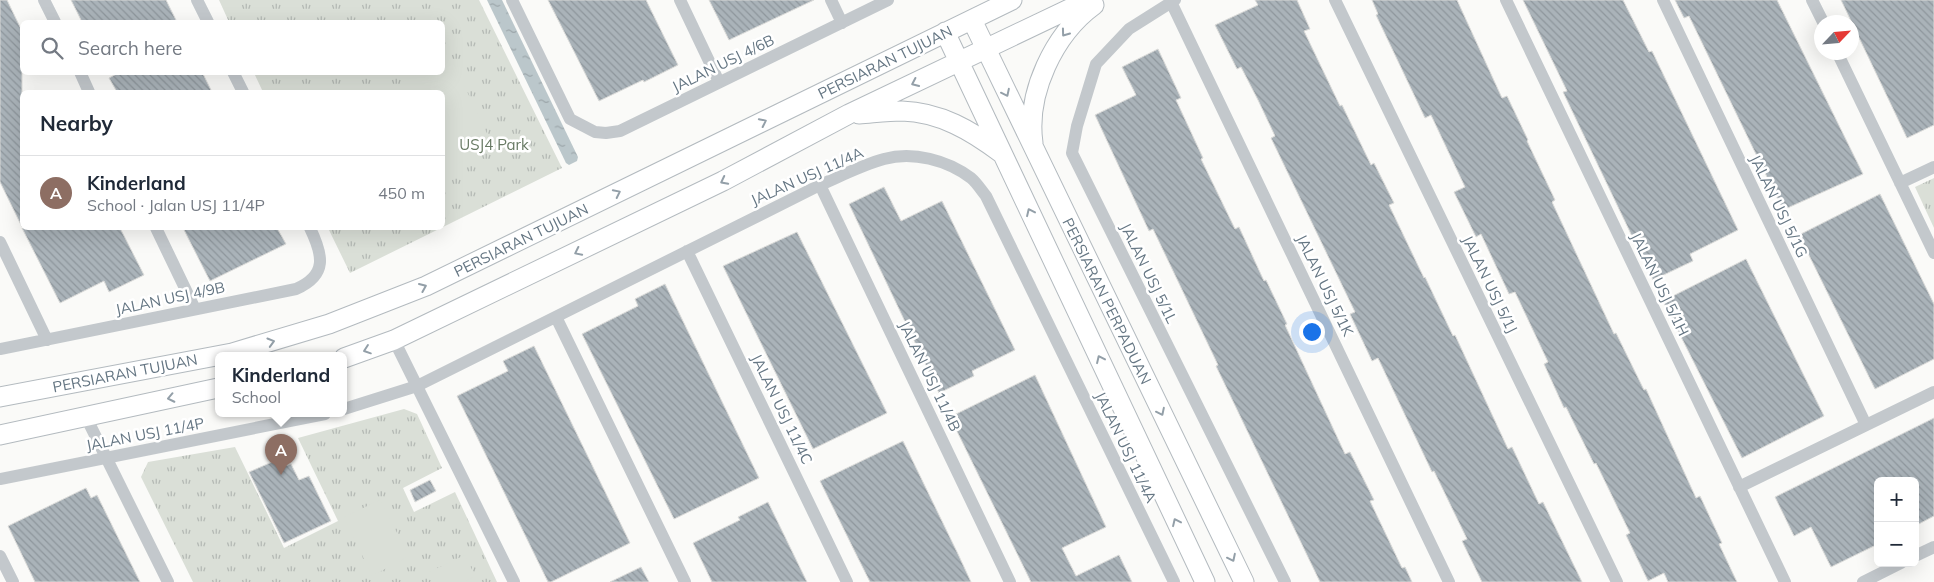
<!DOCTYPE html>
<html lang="en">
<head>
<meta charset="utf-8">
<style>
  body { margin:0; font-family:Mulish,sans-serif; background:#f6f6f7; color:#1f2937 }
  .controls { position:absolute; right:15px; bottom:15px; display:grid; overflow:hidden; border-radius:8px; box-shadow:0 5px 20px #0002 }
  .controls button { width:45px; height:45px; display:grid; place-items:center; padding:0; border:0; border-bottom:1px solid #e0e1e3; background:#fff; color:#1f2937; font:25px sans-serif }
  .compass { position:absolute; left:1814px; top:15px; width:45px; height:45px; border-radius:50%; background:#fff; box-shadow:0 5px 20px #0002; rotate:64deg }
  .you { position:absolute; left:1311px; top:331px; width:18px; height:18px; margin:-12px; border:4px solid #fff; border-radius:50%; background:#1a73e8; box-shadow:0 0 0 8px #1a73e833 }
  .badge { display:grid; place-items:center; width:32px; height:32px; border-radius:50%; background:#e4572e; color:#fff; font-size:16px; font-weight:700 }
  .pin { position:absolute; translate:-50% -41px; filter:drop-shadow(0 1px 2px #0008) }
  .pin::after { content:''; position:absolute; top:26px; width:18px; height:15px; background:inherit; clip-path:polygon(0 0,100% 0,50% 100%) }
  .popup { position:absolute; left:215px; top:352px; width:132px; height:65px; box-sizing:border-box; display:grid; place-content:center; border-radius:8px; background:#fff; filter:drop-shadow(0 1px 4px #0005); font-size:16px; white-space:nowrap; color:#747a83 }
  .popup b { font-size:19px; color:#1f2937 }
  .popup::after { content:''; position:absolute; left:50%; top:100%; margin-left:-10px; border:10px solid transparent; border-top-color:#fff }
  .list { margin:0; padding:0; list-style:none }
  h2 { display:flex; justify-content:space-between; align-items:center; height:65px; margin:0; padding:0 20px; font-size:21px }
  h2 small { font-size:16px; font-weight:400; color:#747a83 }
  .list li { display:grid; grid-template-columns:32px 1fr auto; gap:15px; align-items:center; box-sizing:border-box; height:75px; padding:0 20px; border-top:1px solid #e0e1e3 }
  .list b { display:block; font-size:19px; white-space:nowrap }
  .list p { margin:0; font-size:16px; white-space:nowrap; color:#747a83 }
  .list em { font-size:16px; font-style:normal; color:#747a83 }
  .icon { flex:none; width:28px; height:28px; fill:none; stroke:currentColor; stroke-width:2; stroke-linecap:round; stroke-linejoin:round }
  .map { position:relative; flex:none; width:1934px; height:582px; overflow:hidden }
  .search { position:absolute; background:#fff; box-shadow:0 5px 20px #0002; left:20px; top:20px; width:425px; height:55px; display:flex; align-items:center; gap:12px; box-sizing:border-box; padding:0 18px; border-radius:8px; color:#747a83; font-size:19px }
  .panel { position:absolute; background:#fff; box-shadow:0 5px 20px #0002; left:20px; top:90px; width:425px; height:140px; border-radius:8px }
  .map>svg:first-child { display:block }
</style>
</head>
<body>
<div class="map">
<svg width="1934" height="582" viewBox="0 0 1934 582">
  <defs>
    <pattern id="park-tufts" width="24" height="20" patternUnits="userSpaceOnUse" patternTransform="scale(1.25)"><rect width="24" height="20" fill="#dadfd7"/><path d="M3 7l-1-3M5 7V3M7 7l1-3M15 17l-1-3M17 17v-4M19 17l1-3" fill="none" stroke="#b4b9b4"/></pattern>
    <pattern id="water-ripples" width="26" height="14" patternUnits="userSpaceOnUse" patternTransform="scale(1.25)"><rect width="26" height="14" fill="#bbc7cb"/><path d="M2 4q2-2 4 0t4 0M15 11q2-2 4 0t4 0" fill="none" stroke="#9ca6aa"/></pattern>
    <pattern id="building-back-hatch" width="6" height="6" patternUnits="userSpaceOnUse" patternTransform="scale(1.25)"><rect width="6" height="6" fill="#aab3b9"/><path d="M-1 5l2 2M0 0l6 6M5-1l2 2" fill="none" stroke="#8e969c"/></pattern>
  </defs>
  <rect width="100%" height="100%" fill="#fafaf8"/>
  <!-- park -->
  <path fill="url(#park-tufts)" d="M219,0h260l83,168 -119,59 -1,-135h-179l-9,-19 188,-1v-50h-213z
    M1934,178v50l-19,-41z
    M328,228h113l-91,45z
    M404,409l13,5 25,54 -39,20 11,24 41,-20 42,90h-304l-52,-105 7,-15 87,-15 49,101 54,-27 -40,-83z"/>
  <!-- garden -->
  <path fill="#dadfd7" d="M451,58l42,88 -49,25 -2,-79h-35l-5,-10 19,-9 21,-1 1,-10z
    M380,500l29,56 -37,20 -28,-59z
    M465,555l10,21 -11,6h-31l-4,-10z"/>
  <!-- water -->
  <path fill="url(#water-ripples)" d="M487,0h15l76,157 -1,4 -8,4 -3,-2z"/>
  <!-- building -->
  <path fill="url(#building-back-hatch)" stroke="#dcdcda" d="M0,0h7l15,31v196l-22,-45z
    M71,0h95l11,22h-95z
    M548,0h98l32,65 -34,17 -1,-2 -44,21z
    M709,0h105l-85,40z
    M1255,0h42l13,29 -6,2 36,75 2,-1 29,60 3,-2 20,40 -5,2 35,73 1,-1 28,59 2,-1 53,114 4,-2 27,57 4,-2 39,80h-100l-20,-41 5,-2 -33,-68 -2,1 -54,-114 -6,3 -22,-47 5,-2 -84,-174 4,-2 -17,-36 -17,-33 -4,2 -22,-44 43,-20z
    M1372,0h85l45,98 5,-2 21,44 -1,1 28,59 -3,2 62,132 2,-1 28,57 2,-1 50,109 4,-2 22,47 -3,1 18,38h-69l-4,-9 -16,8 -22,-46 4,-2 -34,-70 -2,1 -28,-57 -2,1 -20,-44 4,-2 -33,-70 -6,2 -28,-60 -5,3 -22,-45 11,-5 -34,-72 -6,3 -49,-103 2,-1z
    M1523,0h100l26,52 3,-1 86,179 -48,24 3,7 -40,19 -90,-188 4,-1z
    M1675,0h102l86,174 -80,36 -94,-194 -5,2z
    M1841,0h93v125l-27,13z
    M1158,49l23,49 -5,2 27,58 -2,1 34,70 4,-2 25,54 2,-1 21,44 -2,1 60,129 5,-2 24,48 -4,1 32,67 3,-1 7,15h-92l-104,-216 2,-1 -65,-136 -4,2 -54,-116 41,-20 -14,-28z
    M120,72h82l10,20h-95l-8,-14z
    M884,187l17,34 41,-20 73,149 -43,21 2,5 -35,17 -90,-189z
    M1880,194l54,110v55l-59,30 -76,-154z
    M22,228h98l24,47 -35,17 -5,-11 -44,22z
    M183,228h94l9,16 -76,37z
    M797,232l90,181 -74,36 -90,-183z
    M1746,259l78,157 -82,42 -79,-157z
    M665,284l94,194 -85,41 -92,-185 56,-28 -3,-7z
    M534,346l96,197 -79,39h-3l-91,-186 51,-25 -5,-10z
    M1035,375l71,152 -44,21 14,28 43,-21 13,27h-101l-81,-165z
    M1934,418v98l-19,10v-45h-37v63l-47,23 -20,-40 -17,9 -19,-39z
    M903,441l55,113 13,28h-101l-15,-30 -35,-71z
    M279,459l4,8 8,-3 8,16 10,-4 22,45 -47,22 -35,-71z
    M430,480l6,11 -21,11 -5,-12z
    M86,488l5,10 6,-3 43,87h-105l-27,-56z
    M768,502l39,80h-95l-19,-39 47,-23 -2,-3z
    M641,567l8,15h-39z"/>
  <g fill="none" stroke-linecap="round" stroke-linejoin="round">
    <defs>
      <path id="secondary" d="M972,20l272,562
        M945,32l260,550
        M859,114c14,-1 29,-3 43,-3 38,1 70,20 99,42
        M1033,143c-7,-50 21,-109 61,-138
        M344,358l50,-18 329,-159 126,-67 239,-114
        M0,397l232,-44 97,-29 97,-38 586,-286
        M0,435l218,-47"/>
    </defs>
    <!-- secondary casing -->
    <use href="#secondary" stroke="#b3babf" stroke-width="21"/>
    <!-- street -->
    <path stroke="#c3c8cc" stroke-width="12" d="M44,0l11,22
      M197,0l11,22
      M512,0l58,119 25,13 11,1 14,-2 268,-131
      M680,0l39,82
      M831,0l11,23
      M1175,0l-46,29 -33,35 -19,62 -5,27 213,429
      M1335,0l282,582
      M1506,0l279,582
      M1663,0l203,425
      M1812,0l11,22
      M1171,2l278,580
      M1837,52l97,201
      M80,72l9,20
      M233,72l10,20
      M1900,183l34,-16
      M820,185l190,397
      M156,228l39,81
      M0,242l47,98
      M687,251l160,331
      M556,317l129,265
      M394,340l120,242
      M0,349l296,-60c32,-14 27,-34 14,-61
      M344,409l73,-23 403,-201c21,-9 42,-20 64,-26 29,-8 63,1 87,19 6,5 10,12 15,18l188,386
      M86,417l82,165
      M0,479l325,-65
      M1739,487l195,-95
      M0,556l13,26
      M1915,556l19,-9
      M1863,582l38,-19"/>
    <!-- secondary -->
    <use href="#secondary" stroke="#fff" stroke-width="19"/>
  </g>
  <!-- one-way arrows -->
  <defs><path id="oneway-chevron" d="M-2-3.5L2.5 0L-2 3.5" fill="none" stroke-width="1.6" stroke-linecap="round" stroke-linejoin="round" transform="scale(1.25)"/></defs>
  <g stroke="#939fa8">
    <use href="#oneway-chevron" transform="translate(1065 33) rotate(126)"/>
    <use href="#oneway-chevron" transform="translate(915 83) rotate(155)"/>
    <use href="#oneway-chevron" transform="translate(1006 93) rotate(64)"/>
    <use href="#oneway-chevron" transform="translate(763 122) rotate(-26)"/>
    <use href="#oneway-chevron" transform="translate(724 181) rotate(153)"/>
    <use href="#oneway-chevron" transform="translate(617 193) rotate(-26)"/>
    <use href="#oneway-chevron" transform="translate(1030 212) rotate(-115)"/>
    <use href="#oneway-chevron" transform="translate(578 252) rotate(154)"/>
    <use href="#oneway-chevron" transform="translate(423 287) rotate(-23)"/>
    <use href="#oneway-chevron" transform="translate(271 342) rotate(-16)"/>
    <use href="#oneway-chevron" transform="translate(367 350) rotate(161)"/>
    <use href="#oneway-chevron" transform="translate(1100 359) rotate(-115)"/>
    <use href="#oneway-chevron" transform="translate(171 398) rotate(168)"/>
    <use href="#oneway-chevron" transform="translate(1161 412) rotate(64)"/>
    <use href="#oneway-chevron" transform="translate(1176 522) rotate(-115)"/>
    <use href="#oneway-chevron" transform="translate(1232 558) rotate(64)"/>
  </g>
  <g text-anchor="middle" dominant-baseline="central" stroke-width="5" stroke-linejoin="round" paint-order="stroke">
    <!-- street labels -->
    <g font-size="15" fill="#657683" stroke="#fff">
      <text transform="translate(885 62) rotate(-26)">PERSIARAN TUJUAN</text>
      <text transform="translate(723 63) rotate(-26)">JALAN USJ 4/6B</text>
      <text transform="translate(807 176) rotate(-24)">JALAN USJ 11/4A</text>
      <text transform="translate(1779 206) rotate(64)">JALAN USJ 5/1G</text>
      <text transform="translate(521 240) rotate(-26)">PERSIARAN TUJUAN</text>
      <text transform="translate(1149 273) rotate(64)">JALAN USJ 5/1L</text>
      <text transform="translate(1490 284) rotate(64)">JALAN USJ 5/1J</text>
      <text transform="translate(1660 284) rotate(64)">JALAN USJ 5/1H</text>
      <text transform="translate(1325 285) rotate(64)">JALAN USJ 5/1K</text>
      <text transform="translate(170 298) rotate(-12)">JALAN USJ 4/9B</text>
      <text transform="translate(1107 301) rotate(64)">PERSIARAN PERPADUAN</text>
      <text transform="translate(125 373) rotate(-11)">PERSIARAN TUJUAN</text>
      <text transform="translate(930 376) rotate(64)">JALAN USJ 11/4B</text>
      <text transform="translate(782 409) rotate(64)">JALAN USJ 11/4C</text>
      <text transform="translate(145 434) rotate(-11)">JALAN USJ 11/4P</text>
      <text transform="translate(1126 447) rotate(64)">JALAN USJ 11/4A</text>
    </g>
    <!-- park labels -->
    <g font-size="15" fill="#687a64" stroke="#fff">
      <text x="494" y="144">USJ4 Park</text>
    </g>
  </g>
</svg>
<div class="controls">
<button>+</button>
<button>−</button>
</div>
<svg class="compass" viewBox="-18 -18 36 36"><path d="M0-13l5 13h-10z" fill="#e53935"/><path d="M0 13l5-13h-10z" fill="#747a83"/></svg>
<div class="you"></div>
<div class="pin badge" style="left:281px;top:475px;background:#8d6e63">A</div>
<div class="popup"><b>Kinderland</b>School</div>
<div class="search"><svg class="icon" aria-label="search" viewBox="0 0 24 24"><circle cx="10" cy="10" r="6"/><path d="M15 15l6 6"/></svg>Search here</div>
<section class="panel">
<h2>Nearby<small></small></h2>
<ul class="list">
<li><span class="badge" style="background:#8d6e63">A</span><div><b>Kinderland</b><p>School · Jalan USJ 11/4P</p></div><em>450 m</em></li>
</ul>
</section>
</div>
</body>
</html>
